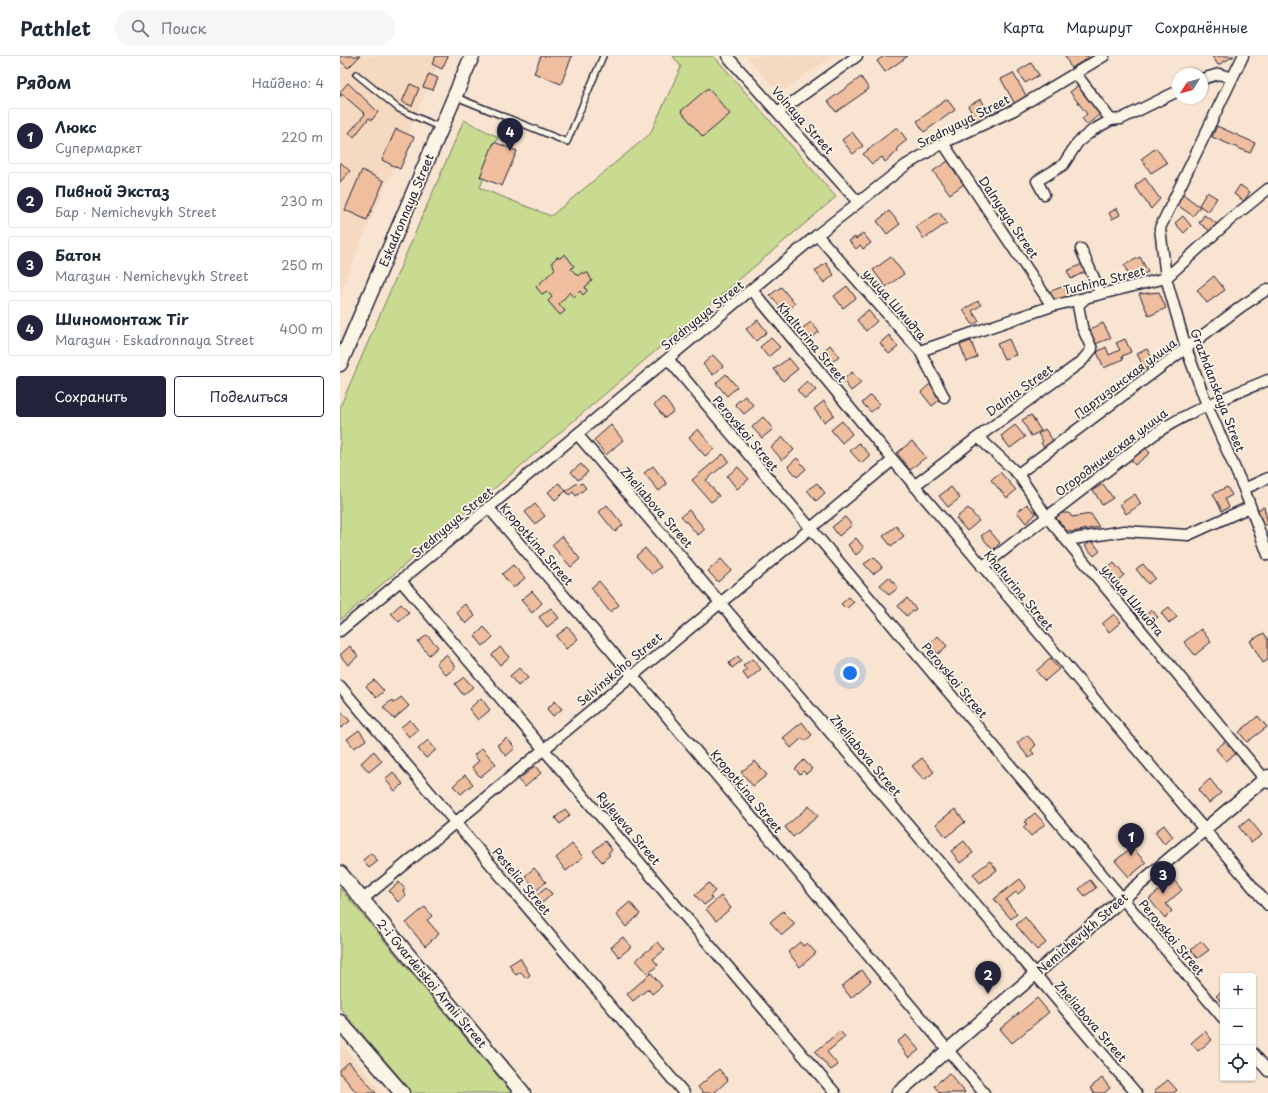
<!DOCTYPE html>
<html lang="ru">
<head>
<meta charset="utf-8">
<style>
  body { margin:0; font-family:"Playpen Sans",sans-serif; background:#f6f6f7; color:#1f2937 }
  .controls { position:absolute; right:12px; bottom:12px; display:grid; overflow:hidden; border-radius:4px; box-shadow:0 1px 3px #0004 }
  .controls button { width:36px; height:36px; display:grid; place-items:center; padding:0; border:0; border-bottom:1px solid #e0e1e3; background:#fff; color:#1f2937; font:20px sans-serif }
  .compass { position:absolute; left:832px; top:12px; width:36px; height:36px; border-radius:50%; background:#fff; box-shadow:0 1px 3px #0004; rotate:233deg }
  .you { position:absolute; left:510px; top:617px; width:14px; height:14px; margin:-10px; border:3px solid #fff; border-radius:50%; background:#1a73e8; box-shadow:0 0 0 6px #1a73e833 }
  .badge { display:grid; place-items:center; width:26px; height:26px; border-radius:50%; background:#22223b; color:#fff; font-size:13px; font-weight:700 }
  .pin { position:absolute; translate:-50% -33px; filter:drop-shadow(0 1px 2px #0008) }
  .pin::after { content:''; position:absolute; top:21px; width:14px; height:12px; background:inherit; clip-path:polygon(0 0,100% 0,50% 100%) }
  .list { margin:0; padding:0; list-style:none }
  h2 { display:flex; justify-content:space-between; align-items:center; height:52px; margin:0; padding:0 16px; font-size:17px }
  h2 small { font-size:13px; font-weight:400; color:#747a83 }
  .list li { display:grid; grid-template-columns:26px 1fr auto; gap:12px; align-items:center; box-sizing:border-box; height:56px; margin:0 8px 8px; padding:0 8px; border:1px solid #e0e1e3; border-radius:4px }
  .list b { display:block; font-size:15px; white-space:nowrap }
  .list p { margin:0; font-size:13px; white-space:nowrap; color:#747a83 }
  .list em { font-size:13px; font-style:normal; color:#747a83 }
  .actions { display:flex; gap:8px; padding:12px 16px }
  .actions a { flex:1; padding:9px 0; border:1px solid #22223b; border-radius:4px; text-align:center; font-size:14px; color:#22223b }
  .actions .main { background:#22223b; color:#fff }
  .icon { flex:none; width:22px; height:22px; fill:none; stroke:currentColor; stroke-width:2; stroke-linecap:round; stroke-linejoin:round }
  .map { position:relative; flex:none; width:928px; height:1037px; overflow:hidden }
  header { display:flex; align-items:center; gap:24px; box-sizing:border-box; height:56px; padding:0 20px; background:#fff; border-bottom:1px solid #e0e1e3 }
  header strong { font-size:19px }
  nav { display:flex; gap:22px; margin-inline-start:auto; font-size:14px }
  .search { width:280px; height:36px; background:#f6f6f7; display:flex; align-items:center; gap:10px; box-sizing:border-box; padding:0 14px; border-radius:22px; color:#747a83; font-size:15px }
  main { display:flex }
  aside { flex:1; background:#fff }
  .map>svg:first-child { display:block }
</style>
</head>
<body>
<header>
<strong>Pathlet</strong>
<div class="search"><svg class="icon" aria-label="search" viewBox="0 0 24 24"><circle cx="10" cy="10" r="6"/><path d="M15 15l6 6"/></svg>Поиск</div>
<nav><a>Карта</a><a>Маршрут</a><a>Сохранённые</a></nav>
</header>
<main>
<aside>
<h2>Рядом<small>Найдено: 4</small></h2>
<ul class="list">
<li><span class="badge">1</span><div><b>Люкс</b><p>Супермаркет</p></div><em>220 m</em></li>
<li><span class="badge">2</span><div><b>Пивной Экстаз</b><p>Бар · Nemichevykh Street</p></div><em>230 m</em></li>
<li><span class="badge">3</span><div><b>Батон</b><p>Магазин · Nemichevykh Street</p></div><em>250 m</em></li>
<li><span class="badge">4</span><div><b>Шиномонтаж Tir</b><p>Магазин · Eskadronnaya Street</p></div><em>400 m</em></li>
</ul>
<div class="actions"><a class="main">Сохранить</a><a>Поделиться</a></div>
</aside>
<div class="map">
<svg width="928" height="1037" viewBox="0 0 928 1037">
  <rect width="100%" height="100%" fill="#f8e4d0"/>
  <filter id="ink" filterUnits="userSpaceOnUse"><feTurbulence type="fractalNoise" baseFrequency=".025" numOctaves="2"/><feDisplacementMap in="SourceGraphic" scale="8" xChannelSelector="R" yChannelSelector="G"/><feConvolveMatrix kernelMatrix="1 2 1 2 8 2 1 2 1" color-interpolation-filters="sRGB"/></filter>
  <g filter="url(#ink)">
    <!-- built -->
    <path fill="#f5d9c1" d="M0,0h101l-101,236z
      M406,0h87l-52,36 -7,-5z
      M0,987l43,50h-43z"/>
    <!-- green -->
    <path fill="#c8db90" stroke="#757e66" d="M333,0h41l122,141 -496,423v-213l124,-287 34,17 -18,51 71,28 99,-82 31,-67z
      M0,832l172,205h-99l-73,-85z"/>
    <!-- building -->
    <path fill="#eebe9e" stroke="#22223b" d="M0,0h20l-12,12 -8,-8z
      M96,0h12l-6,13 -10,-5z
      M201,0h31l-11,28 -27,-11z
      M544,0h24l-23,16 -8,-11z
      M725,0h23l1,2 -18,10z
      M872,0h22l-16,9z
      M691,7l8,12 -14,8 -7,-12z
      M673,17l15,26 -12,7 -15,-27z
      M89,18l9,4 -5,12 -10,-3z
      M521,21l8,12 -33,23 -8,-11z
      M8,27l30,29 -6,8 -3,-2 -15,19 -5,-4 16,-19 -23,-20 -2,3v-5z
      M70,28l9,4 -7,18 -10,-4z
      M738,30l22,28 -13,11 -5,-7 5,-4 -17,-22z
      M368,32l22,26 -27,23 -22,-26z
      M607,43l8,11 -31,22 -7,-11z
      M641,43l9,16 -13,7 -9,-16z
      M877,70l38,17 -5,10 -38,-16z
      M557,71l10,13 -10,8 1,3 -13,11 -3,-5 -10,7 -9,-10z
      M56,73l18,8 -14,32 -18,-9z
      M512,76l11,14 -10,8 -11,-14z
      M154,86l23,9 -15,35 -22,-9z
      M816,92l11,15 -16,10 -10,-14z
      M608,105l16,23 -14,10 -17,-23z
      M0,106l10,9 -10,11z
      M22,114l22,11 -17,39 -22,-10z
      M805,122l15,21 -9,10 -16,-23z
      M900,129l10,7 -6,9 -10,-7z
      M867,136l10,6 -9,14 -9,-7z
      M843,138l17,13 -7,9 -17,-12z
      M777,152l3,7 -8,4 -3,-6z
      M549,155l11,13 -13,10 -10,-13z
      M599,156l8,11 -23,16 -8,-12z
      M864,159l15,10 -9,6 -11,-8z
      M843,160l8,10 -7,7 -9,-10z
      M523,177l8,10 -8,6 -3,-4 -4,4 -7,-8 6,-4 1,2z
      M225,198l9,12 -3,3 7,7 3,-3h7l4,8 -7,6 2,4 -4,4 -3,-4 -7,7 -3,-6 -11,12 6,7 -5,4 -12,-14 4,-4 -5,-6 -5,3 -6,-7 19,-18 -3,-7 5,-5 3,1z
      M551,201l13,17 -18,13 -13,-17z
      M800,201l8,15 -17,8 -7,-15z
      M486,207l8,12 -10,8 -9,-12z
      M742,208l4,7 -15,8 -4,-8z
      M874,220l11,14 -18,13 -10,-13z
      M507,230l9,12 -13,10 -9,-12z
      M724,230l4,10 -15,6 -4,-10z
      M441,231l14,17 -10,9 -15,-18z
      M819,236l7,16 -17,8 -10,-22z
      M638,245l3,4 -9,6 7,10 -6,4 -10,-15z
      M528,254l9,11 -11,10 -9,-11z
      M418,264l9,12 -11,9 -10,-12z
      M471,266l8,10 -11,8 -8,-10z
      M763,267l8,15 -16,6 -6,-14z
      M549,279l9,12 -9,7 -9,-11z
      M431,282l9,9 -12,10 -8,-10z
      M669,283l7,16 -12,4 -7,-15z
      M785,283l6,13 -9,4 1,3 -19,9 -7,-16 9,-5 3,8 11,-5 -4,-7z
      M631,285l6,16 -10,5 -7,-17z
      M490,289l9,11 -10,9 -9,-11z
      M807,293l8,14 -10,6 -8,-15z
      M373,299l10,11 -10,9 -10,-11z
      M449,302l9,11 -15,12 -9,-12z
      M512,316l9,11 -10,8 -8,-11z
      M386,318l11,13 -10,9 -11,-13z
      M467,325l9,9 -11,9 -8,-9z
      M590,328l12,14 -10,8 -11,-14z
      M531,339l9,9 -9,8 -9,-9z
      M405,340l9,10 -10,8 -9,-10z
      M323,341l11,14 -9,7 -11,-13z
      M484,345l10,14 -10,7 -10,-13z
      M691,359l10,16 -10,5 -9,-16z
      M423,361l10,12 -11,9 -10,-11z
      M502,365l10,13 -10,9 -11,-13z
      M271,369l12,15 -17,15 -12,-15z
      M675,369l10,12 -15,11 -9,-12z
      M358,373l16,20 -9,7 -16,-19z
      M705,373l9,13 -9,6 -4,-5 2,-2 -5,-7z
      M443,381l11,13 -12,10 -11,-13z
      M572,385l14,16 -16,13 -13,-17z
      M519,387l11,12 -9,8 -11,-12z
      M804,390l6,7 -15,12 -6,-8z
      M383,398l6,7 -23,19 13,16 -8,6 -19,-22z
      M457,402l9,11 -9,8 -9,-11z
      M241,408l7,8 -10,8 -7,-8z
      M313,410l14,18 -8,7 -15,-18z
      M398,411l11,12 -12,10 -10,-13z
      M660,416l16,18 -9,8 -16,-18z
      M219,427l7,8 -11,9 -7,-8z
      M237,427l2,2 3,-2 4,5 -10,8 -3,-4 -4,3 -3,-4z
      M477,427l8,10 -9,8 -9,-11z
      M763,428l10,14 -11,7 -9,-15z
      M611,431l9,11 -12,9 -9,-11z
      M887,431l5,8 -7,4 4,8 -7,4 -9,-17z
      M795,438l6,10 -15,10 -6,-10z
      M195,448l10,12 -10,8 -10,-12z
      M687,448l9,10 -10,9 -9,-11z
      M267,449l16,20 -8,7 -16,-20z
      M924,451l4,17 -7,3 -7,-16z
      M628,452l11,13 -12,10 -11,-13z
      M349,454l16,19 -7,6 -17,-19z
      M721,457h8l3,4 19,-3 8,13 -27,5 -5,-1 -11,-13z
      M505,461l7,8 -13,11 -7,-9z
      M556,470l8,10 -13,10 -8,-10z
      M649,474l11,13 -7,7 -12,-14z
      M222,480l18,23 -9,8 -19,-22z
      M516,482l8,10 -8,7 -8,-10z
      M752,485l8,10 -6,5 -9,-10z
      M305,492l16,19 -9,7 -16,-18z
      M534,501l8,10 -9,7 -9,-10z
      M381,503l10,11 -13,12 -10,-11z
      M774,507l10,12 -8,7 -10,-12z
      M803,508l12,14 -7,6 -12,-15z
      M173,509l12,13 -12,10 -11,-14z
      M549,521l9,11 -9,7 -9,-10z
      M259,525l20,24 -9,7 -19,-24z
      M192,535l10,12 -10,10 -11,-13z
      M509,541l5,5 -8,7 -5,-5z
      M567,542l9,11 -10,7 -8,-10z
      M61,548l8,9 -10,9 -8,-9z
      M125,548l10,12 -9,8 -10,-12z
      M829,551l8,10 -8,6 -8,-10z
      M211,552l8,10 -12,9 -8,-10z
      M812,554l6,7 -8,6 -6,-7z
      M774,558l7,8 -12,10 -7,-8z
      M144,571l9,10 -10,9 -8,-10z
      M228,571l10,12 -12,10 -10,-13z
      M861,573l10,13 -16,13 -11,-13z
      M924,577l4,7v20l-5,3 -13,-22z
      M87,579l11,12 -9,8 -11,-13z
      M598,580l9,10 -9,8 -9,-10z
      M10,590l8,10 -10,9 -8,-10z
      M160,591l9,10 -9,8 -8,-10z
      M106,599l10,12 -10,8 -10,-12z
      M398,600l3,5 -9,7 -3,-5z
      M412,603l9,10 -13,11 -5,-7 4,-3 -4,-4z
      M710,603l9,10 -14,12 -9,-10z
      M179,612l9,10 -10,8 -8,-10z
      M124,621l9,10 -10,8 -8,-11z
      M34,624l10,11 -8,7 -10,-12z
      M61,641l8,9 -15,13 -11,-12 9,-7 2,3z
      M141,642l9,12 -12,10 -9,-11z
      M215,645l7,8 -9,7 -6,-7z
      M0,654l10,11 -9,7 -1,-1z
      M918,660l9,11 -20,15 -8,-10z
      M70,664l8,10 -9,7 -8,-10z
      M462,666l10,13 -7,6 -3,-3 -11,10 -8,-10z
      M19,674l7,10 -12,8 -7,-9z
      M687,679l9,10 -5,5 3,4 -5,4 -12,-15z
      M167,682l8,10 -9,8 -9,-11z
      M88,684l8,10 -10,8 -8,-9z
      M887,684l10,13 -11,8 -10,-12z
      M142,692l14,16 -16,13 -8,-10 7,-6 -5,-6z
      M34,695l8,10 -13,11 -8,-9z
      M582,702l12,14 -10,8 -12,-14z
      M464,704l8,9 -6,5 -3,-3 -3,3 -5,-5z
      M415,705l12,14 -14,11 -12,-14z
      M195,710l6,7 -16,14 -7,-7z
      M53,716l10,12 -8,7 -10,-12z
      M125,719l8,9 -12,10 -8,-8z
      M870,723l11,14 -12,10 -11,-13z
      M469,750l9,10 -25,21 -8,-10z
      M225,753l5,6 -10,9 -5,-6z
      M615,753l10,13 -19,15 -10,-13z
      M695,757l10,11 -14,12 -8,-9 4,-3 -3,-2z
      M909,763l13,16 -11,8 -12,-16z
      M824,769l9,12 -9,7 -9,-12z
      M265,785l7,9 -4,3 2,2 -8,7 -9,-11z
      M624,785l9,12 -13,10 -9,-12z
      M232,788l11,13 -17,14 -10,-13z
      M792,791l14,16 -17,14 -14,-16z
      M31,797l7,8 -9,7 -6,-8z
      M650,805l7,9 -17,13 -7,-9z
      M194,812l12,14 -9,8 -12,-14z
      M680,823l6,8 -8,7 -2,-2 -10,8 11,14 -6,5 -17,-20z
      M833,823l9,11 -16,14 6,7 -7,7 -16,-19z
      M750,824l6,8 -11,8 -6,-7z
      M59,826l6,7 -2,2 3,4 -8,7 -9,-11z
      M369,827l6,8 -5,5 2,3 -8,6 -9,-10z
      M206,831l6,7 -12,11 -6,-7z
      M381,840l10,12 -15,13 -10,-12z
      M290,846l10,12 -14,13 -10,-13z
      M85,851l7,9 -5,4 12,14 -14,12 -19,-23z
      M443,855l12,13 -13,11 -12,-13z
      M685,861l21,26 -9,7 -21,-25z
      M283,881l8,10 -12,10 -8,-10z
      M861,885l8,9 -11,8 -7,-8z
      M318,886l7,8 -12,9 5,6 -10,9 -12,-14z
      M460,886l3,4 4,-3 9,10 -16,14 -12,-15z
      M180,902l10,17 -4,3 -5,-6 -5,3 -7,-10z
      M522,914l9,11 -20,17 -9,-12z
      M311,917l11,13 -10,8 -4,-5 -15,12 -6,-7z
      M883,934v13l-7,-7z
      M697,942l12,14 -37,31 -12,-14z
      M500,975l5,6 -18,15 11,13 -7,5 -16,-18z
      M865,975l7,9 -14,11 -7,-8z
      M566,979l13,15 -10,8 -12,-16z
      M9,1006l27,31h-19l-17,-20v-3z
      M379,1013l9,11 -14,13h-11l-5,-6z
      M609,1017l16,19 -1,1h-24l-6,-7z
      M762,1022l8,10 -6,5h-10l-4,-5z
      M828,1024l9,10 -3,3h-18l-2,-2z"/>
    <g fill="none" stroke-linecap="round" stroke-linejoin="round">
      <defs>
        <path id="service" d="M16,18l43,35 42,19
          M116,41l111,45 36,-86"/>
        <path id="minor" d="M387,0l131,146
          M903,0l-83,172 6,50 20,70 21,57 37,84 24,66
          M736,18l35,46
          M862,23l17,-5 13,4
          M439,56l78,-56
          M603,87l109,163
          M704,138l-7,-13 26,-16 15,-23 15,-12 18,-10 10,-1 57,-28
          M477,179l103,116 24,46
          M741,193l20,45
          M412,234l141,170 375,445
          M580,295l132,-45 114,-28 65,-59 37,-30
          M328,303l555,659
          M237,378l559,659
          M638,381l40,37 29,43 221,266
          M678,418l224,-168 26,-17
          M574,430l64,-49 103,-75 11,-13 -10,-22 -4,-22 9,-8
          M904,433l24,-11
          M148,451l144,168 352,418
          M727,484l57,-9 64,4 62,-28
          M642,511l174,-134c35,-23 73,-37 112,-53
          M61,525l434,512
          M0,575l477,-396 89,-70 37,-22 71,-33 90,-54
          M0,630l344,407
          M22,844l531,-440
          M913,997l15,18"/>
        <path id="tertiary" d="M558,1037l224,-194 146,-123"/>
        <path id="secondary" d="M0,308l132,-308
          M0,817l183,220
          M0,966l62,71"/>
      </defs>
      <!-- service casing -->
      <use href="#service" stroke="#22223b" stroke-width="8"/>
      <!-- minor casing -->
      <use href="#minor" stroke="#22223b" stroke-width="13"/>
      <!-- tertiary casing -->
      <use href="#tertiary" stroke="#22223b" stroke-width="15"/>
      <!-- secondary casing -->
      <use href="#secondary" stroke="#22223b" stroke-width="17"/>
      <!-- service -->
      <use href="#service" stroke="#fcf5e5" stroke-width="5"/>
      <!-- minor -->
      <use href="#minor" stroke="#fcf5e5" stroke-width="10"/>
      <!-- tertiary -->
      <use href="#tertiary" stroke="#fcf5e5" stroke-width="12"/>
      <!-- secondary -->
      <use href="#secondary" stroke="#fcf5e5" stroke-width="14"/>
    </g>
  </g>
  <g text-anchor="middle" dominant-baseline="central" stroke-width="3.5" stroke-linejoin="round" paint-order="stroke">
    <!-- street labels -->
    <g font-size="12" fill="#22223b" stroke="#fcf5e5">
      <text transform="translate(463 64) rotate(48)">Volnaya Street</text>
      <text transform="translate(623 65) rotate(-27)">Srednyaya Street</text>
      <text transform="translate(66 154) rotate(-67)">Eskadronnaya Street</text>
      <text transform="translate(669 161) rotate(56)">Dalnyaya Street</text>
      <text transform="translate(764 224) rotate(-14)">Tuchina Street</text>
      <text transform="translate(555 248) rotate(49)">улица Шмидта</text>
      <text transform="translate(362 259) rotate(-39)">Srednyaya Street</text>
      <text transform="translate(472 286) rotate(50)">Khalturina Street</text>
      <text transform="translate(785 322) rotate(-37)">Партизанская улица</text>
      <text transform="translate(679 334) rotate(-36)">Dalnia Street</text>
      <text transform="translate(878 334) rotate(69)">Grazhdanskaya Street</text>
      <text transform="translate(406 377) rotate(50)">Perovskoi Street</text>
      <text transform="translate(771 396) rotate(-37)">Огородническая улица</text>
      <text transform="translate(317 451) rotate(49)">Zheliabova Street</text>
      <text transform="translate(112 466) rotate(-40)">Srednyaya Street</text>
      <text transform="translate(197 488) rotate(49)">Kropotkina Street</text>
      <text transform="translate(679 534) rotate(50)">Khalturina Street</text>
      <text transform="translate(793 544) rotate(50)">улица Шмидта</text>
      <text transform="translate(279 613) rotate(-40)">Selvinskoho Street</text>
      <text transform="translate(615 624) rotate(50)">Perovskoi Street</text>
      <text transform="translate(526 699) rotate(50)">Zheliabova Street</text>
      <text transform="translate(407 735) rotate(50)">Kropotkina Street</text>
      <text transform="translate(289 772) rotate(50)">Ryleyeva Street</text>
      <text transform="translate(182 825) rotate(50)">Pestelia Street</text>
      <text transform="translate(742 877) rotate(-41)">Nemichevykh Street</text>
      <text transform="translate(832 881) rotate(50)">Perovskoi Street</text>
      <text transform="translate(92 927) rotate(50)">2-i Gvardeiskoi Armii Street</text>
      <text transform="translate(751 965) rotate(49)">Zheliabova Street</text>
    </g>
  </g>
</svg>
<div class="controls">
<button>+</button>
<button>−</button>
<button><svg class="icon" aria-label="locate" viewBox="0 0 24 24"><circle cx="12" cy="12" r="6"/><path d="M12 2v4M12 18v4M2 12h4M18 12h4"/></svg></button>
</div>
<svg class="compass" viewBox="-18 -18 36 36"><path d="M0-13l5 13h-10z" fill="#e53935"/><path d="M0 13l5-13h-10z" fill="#747a83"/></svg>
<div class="you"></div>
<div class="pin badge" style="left:791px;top:800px">1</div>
<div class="pin badge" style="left:648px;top:938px">2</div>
<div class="pin badge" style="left:823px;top:838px">3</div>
<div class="pin badge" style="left:170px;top:95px">4</div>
</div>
</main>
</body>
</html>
